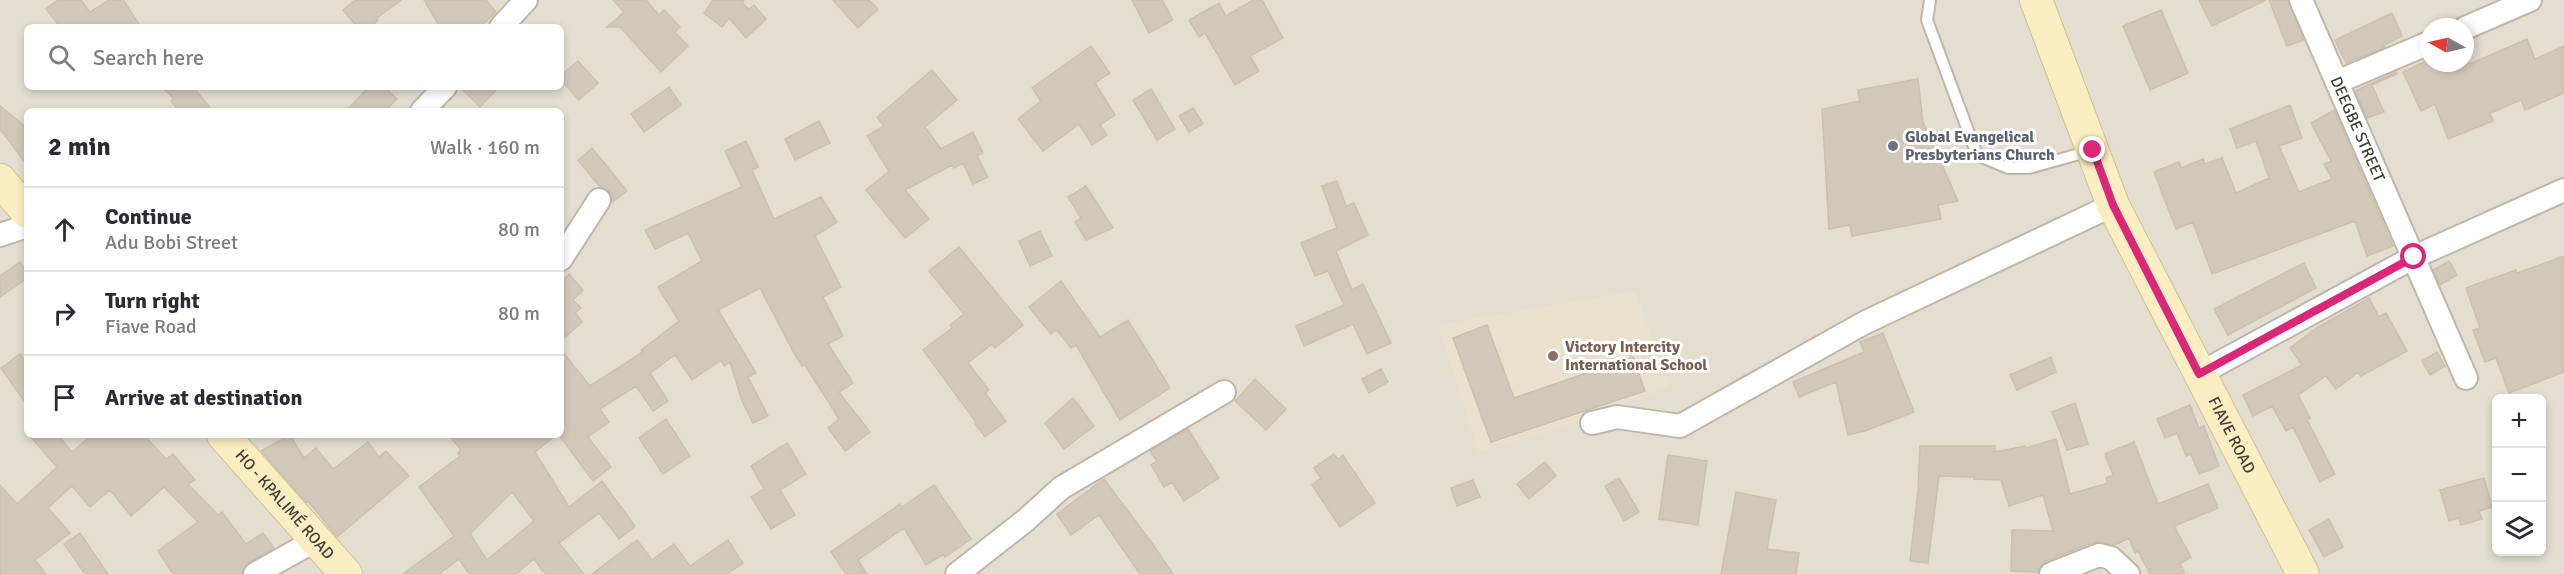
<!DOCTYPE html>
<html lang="en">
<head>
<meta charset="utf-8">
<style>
  body { margin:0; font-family:Signika,sans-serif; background:#f7f7f7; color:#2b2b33 }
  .controls { position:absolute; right:18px; bottom:18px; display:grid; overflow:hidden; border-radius:9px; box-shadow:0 3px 9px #0003 }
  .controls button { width:54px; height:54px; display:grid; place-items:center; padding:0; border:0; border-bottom:2px solid #e1e1e2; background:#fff; color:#2b2b33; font:30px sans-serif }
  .compass { position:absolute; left:2420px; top:18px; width:54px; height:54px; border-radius:50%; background:#fff; box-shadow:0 3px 9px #0003; rotate:278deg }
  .stop { position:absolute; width:18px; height:18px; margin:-14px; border:4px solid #db2777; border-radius:50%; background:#fff }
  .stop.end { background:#db2777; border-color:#fff; box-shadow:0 2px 6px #0008 }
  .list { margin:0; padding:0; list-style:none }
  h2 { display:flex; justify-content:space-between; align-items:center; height:78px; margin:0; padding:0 24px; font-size:26px }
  h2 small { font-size:20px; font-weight:400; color:#7c7c81 }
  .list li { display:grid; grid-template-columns:39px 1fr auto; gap:18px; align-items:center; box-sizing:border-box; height:84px; padding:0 24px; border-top:2px solid #e1e1e2 }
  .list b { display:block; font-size:22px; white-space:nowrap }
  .list p { margin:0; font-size:20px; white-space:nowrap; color:#7c7c81 }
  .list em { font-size:20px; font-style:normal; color:#7c7c81 }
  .icon { flex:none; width:33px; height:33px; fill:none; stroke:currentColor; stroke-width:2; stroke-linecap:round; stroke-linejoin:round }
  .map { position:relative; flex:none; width:2564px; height:574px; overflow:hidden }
  .search { position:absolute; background:#fff; box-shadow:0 3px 9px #0003; left:24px; top:24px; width:540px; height:66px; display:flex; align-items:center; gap:15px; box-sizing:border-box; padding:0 21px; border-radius:9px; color:#7c7c81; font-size:22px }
  .panel { position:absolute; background:#fff; box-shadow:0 3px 9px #0003; left:24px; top:108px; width:540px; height:330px; border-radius:9px }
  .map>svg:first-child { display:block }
</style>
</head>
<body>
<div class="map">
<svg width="2564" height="574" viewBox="0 0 2564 574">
  <rect width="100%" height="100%" fill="#f0ece3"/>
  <!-- residential -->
  <path fill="#e4ded1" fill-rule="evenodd" d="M0,0h2564v574h-2564zM27,27h534v60h-534zM2429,27h36v36h-36zM27,111h534v324h-534zM2496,398h46v154h-46z"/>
  <!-- education -->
  <path fill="#e9e1cd" d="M1635,291l35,96 -111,40 -80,25 -41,-127z"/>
  <!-- building -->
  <path fill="#d1c8b9" stroke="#cbc0ad" stroke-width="1.5" fill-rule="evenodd" d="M58,0h23l9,12 19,-12h14l18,27h-81l-14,-18z
    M355,0h46l-24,18 1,2 -8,7h-13l-14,-17z
    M424,0h62l10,12 -16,15h-40z
    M613,0h33l13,15 5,-5 16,17 -5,5 13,14 -27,26 -41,-45h-13l17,-15z
    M713,0h31l-2,3 7,6 5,-4 12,14 -20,19 -17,-20 -7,9 -18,-14z
    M833,0h36l9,9 -20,19z
    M1132,0h30l11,20 -24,13z
    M1253,0h9l21,38 -33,18 9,15 -24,14 -30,-52 -6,4 -10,-17 30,-17 7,13z
    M2199,0h67l-54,26z
    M2269,0h19l16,40 -17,6z
    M2161,10l27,63 -38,17 -27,-64z
    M2392,13l10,23 -18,9 1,2 -39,16 -11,-23z
    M2527,39l8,20 29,-13v47l-39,17 -4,-10 -31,13 3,8 -45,18 -13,-35 -14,7 -18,-39 25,-12 1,3h43z
    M1091,46l19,27 -15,10 20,32 -15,10 7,10 -15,10 -13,-21 -36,27 -25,-32 23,-18 -9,-13z
    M578,61l20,22 -19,17 -18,-20v-5z
    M932,70l25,30 -32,27 16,22 32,-17 10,21 -6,3 11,21 -15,7 -10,-21 -9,5 -2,-3 -47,25 24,29 -24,19 -39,-48 23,-19 -22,-35 17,-10 -7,-9z
    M2396,72l1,2 -25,11 12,27 -17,6 -12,-27z
    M1918,79l5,43 35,79 -20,4 3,14 -89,17 -2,-11 -21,4 -7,-120 38,-8 -2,-11z
    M162,87h31l20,24h-34l-8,-10 3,-2z
    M369,87h16l12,12 -12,12h-39z
    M460,87h39l-19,20z
    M669,87l12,18 -37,27 -13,-18z
    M1151,89l24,40 -18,11 -24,-40z
    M2290,105l12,33 -23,8 20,46 33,-13 -8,-15 7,-3 -20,-38 23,-13 59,136 -26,10 -12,-35 -143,53 -19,-52 -17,7 -22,-57 25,-10 2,6 22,-9 2,5 17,-6 14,35 33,-15 -13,-37 -19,7 -7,-19z
    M0,106l27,22v37l-27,-36z
    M1193,108l10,16 -14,8 -10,-16z
    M819,121l11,22 -35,17 -10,-21z
    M746,141l12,26 -6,3 22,49 47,-22 16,25 -22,14 26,51 -18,10 20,39 -15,8 25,39 -14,9 31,40 -25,19 -17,-23 11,-9 -34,-54 -3,1 -8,-13 -34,-65 -42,22 38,63 -8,4 20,39 -15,7 -11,-22 -12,-39 -6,4 -3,-6 -29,20 -17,-25 -25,18 18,28 -15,10 -17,-25 -36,23 9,13 -21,15 23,30 -18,14 -32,-43v-88l29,36 53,-34 -2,-2 38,-29 -21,-34 44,-26 -14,-28 -33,16 -10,-19 97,-43 -17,-36z
    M592,148l35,43 -14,11 -2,-9 -11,-6 -22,-27z
    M1337,181l9,25 8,-3 14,32 -32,16 16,39 11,-6 28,59 -24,11 -14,-30 -49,22 -8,-20 48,-21 -16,-34 -13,5 -14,-33 36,-15 -15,-42z
    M1086,186l27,42 -27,12 -11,-18 6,-4 -13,-21z
    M1040,231l12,25 -22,10 -11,-25z
    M959,247l64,78 -28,23 -3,-4 -24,19 21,27 -4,3 21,28 -21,16 -10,-14 1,-1 -53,-72 29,-22 -2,-3 14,-11 -35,-43z
    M2564,256v116l-55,21 -13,-35 -11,4 -12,-32 7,-2 -14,-40 50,-18 1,3z
    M2449,261l8,14 -17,10 -7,-15z
    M20,262l7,10v6l-27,19v-21z
    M2304,263l12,25 -88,47 -14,-26z
    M569,274l14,16 -10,10 8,8 -6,5 7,9 -21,19v-59z
    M1061,281l39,56 28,-17 42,68 -50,32 -44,-75 -5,3 -14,-18 -6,4 -22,-27z
    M2369,298l10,19 7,-4 21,38 -46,25 -3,-4 -22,17 -10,-13 -28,19 12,23 -3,2 28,54 -15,8 -27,-55 -7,4 -14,-25 -19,10 -10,-21 59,-30 -12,-17 27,-20z
    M1487,325l27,73 119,-41 12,34 -154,51 -38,-104z
    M1883,333l31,79 -49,19 -17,4 -12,-53 -37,15 -6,-15 71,-30 -4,-10z
    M2437,352l8,14 -15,9 -8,-14z
    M20,354l7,10v41l-26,-37z
    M2051,357l5,15 -39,18 -7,-15z
    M1381,369l7,13 -19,11 -7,-14z
    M1255,379l31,30 -20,21 -31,-29z
    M1073,398l21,28 -30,23 -19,-26z
    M2075,403l13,41 -21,6 -15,-38z
    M2190,405l9,23 5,-2 15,40 -20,8 -8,-20 -5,2 -9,-23 -12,5 -8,-19z
    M666,419l24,37 -27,18 -24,-36z
    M1188,429l31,49 -35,23 -12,-19 -8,5 -13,-22 6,-4 -7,-10z
    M29,435h29l14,17 20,-17h52l22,24 7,-5 22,26 -7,4 30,31 4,-3 24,32 17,-11 11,15 -26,15 -6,11h-69l-15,-23 40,-29 -34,-35 -33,29 -21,-26 -20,17 -18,-21 -24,22 22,25 -35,27 11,14h-46v-89l17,19 40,-37z
    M290,435l14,23 12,-10 17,21 35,-27 11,15 7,-6 23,25 -72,61 -29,-36 -2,1 -45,-51z
    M449,435h107l-21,17 34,55 33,-26 33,45 -16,13 -20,-26 -40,30 25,31h-39l-11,-15 -18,15h-47l-10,-15 -20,15h-36l51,-38 -35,-49 41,-31 -2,-3 3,-3zM512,492l22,29 -47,39 -17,-26z
    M2056,439l14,55 38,-11 -2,-5 7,-3 -8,-21 29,-12 24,62 50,-20 10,24 -44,18 17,31 -11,7 5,10h-35l-12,-23 -3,2 -6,-15 -14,7 -21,-3 -48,19 -9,11 -26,-1 1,-41 41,1 -10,-36 -34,11 -8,-26 -27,-1v-2l-35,-1 -11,87 -18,-2 8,-70 2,-45h75v6l30,-6 1,2z
    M787,443l19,31 -26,16 15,25 -24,14 -20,-32 13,-8 -13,-23z
    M1334,454l4,5 5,-4 32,48 -35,24 -28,-42 9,-7 -7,-10z
    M1668,455l39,6 -9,64 -39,-6z
    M1545,462l11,14 -27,23 -12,-15z
    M1619,478l20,34 -15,9 -19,-35z
    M2484,478l8,29 -13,4 3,8 -21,6 -2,-7 -10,3 -9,-31z
    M1104,479l45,60 24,35h-33l-41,-59 -28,20 -14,-21z
    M1473,480l7,17 -23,9 -6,-18z
    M934,485l37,54 -26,18 -1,-3 -18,11 -22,-37 -46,32 9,14h-21l-15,-22 69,-48 2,3z
    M1736,492l40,8 -9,49 32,4 -3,21h-75z
    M2329,519l14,28 -19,10 -15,-27z
    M80,533l28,41h-23l-21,-30z
    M637,540l15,20 22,-16 16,22 38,-26 15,23 -16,11h-135z"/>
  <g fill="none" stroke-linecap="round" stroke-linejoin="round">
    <defs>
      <path id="lane" d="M1930,0l-3,20 50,135 31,13h21l61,-17"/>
      <g id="street">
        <path id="s1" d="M2301,0l165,378"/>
        <path d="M501,27l25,-27"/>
        <path d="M2465,28l65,-28"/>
        <path d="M2337,82l92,-39"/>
        <path d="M422,111l23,-24"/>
        <path d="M0,235l27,-9"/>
        <path d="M561,259l38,-59"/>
        <path d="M2199,374l215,-117 150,-67"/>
        <path d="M1592,423l25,-6 63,9 184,-103 249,-118"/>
        <path d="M255,574l61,-34"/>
        <path d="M957,574l69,-54 35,-32 163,-96"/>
        <path d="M2051,574l48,-19 12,3 17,16"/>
      </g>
      <g id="secondary">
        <path id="s2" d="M2036,0l77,205 190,369"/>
        <path d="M0,180l27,32"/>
        <path id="s3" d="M223,435l123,139"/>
      </g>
    </defs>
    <!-- lane casing -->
    <use href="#lane" stroke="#beb7a9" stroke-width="14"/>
    <!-- street casing -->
    <use href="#street" stroke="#beb7a9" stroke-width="26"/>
    <!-- secondary casing -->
    <use href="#secondary" stroke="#cec095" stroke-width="34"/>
    <!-- lane -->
    <use href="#lane" stroke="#fff" stroke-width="10"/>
    <!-- street -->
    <use href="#street" stroke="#fff" stroke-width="22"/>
    <!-- secondary -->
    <use href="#secondary" stroke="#fbeec2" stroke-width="32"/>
  </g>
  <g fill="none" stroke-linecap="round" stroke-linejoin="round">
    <!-- route -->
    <path stroke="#db2777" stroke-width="8" d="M2093,150l20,55 86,169 215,-117"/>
  </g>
  <!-- markers -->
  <circle fill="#6b7280" stroke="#fff" stroke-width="2" cx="1893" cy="146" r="6"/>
  <circle fill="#8d6e63" stroke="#fff" stroke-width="2" cx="1553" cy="356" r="6"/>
  <g text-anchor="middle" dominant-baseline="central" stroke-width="6" stroke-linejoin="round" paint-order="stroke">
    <!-- street labels -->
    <g font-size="16" fill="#423c34" stroke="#fff">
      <text stroke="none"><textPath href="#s1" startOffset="141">DEEGBE STREET</textPath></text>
      <text stroke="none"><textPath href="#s2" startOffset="478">FIAVE ROAD</textPath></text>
      <text stroke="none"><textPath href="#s3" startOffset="93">HO - KPALIMÉ ROAD</textPath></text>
    </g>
    <!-- worship labels -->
    <g font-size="16" font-weight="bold" fill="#5b616d" stroke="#fff" text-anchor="start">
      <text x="1905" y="137">Global Evangelical<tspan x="1905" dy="18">Presbyterians Church</tspan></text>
    </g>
    <!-- education labels -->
    <g font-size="16" font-weight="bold" fill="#785e54" stroke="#fff" text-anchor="start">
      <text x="1565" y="347">Victory Intercity<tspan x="1565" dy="18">International School</tspan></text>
    </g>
  </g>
</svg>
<div class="controls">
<button>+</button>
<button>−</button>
<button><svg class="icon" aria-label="layers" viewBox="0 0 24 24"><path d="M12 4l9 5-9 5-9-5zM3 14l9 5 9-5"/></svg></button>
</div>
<svg class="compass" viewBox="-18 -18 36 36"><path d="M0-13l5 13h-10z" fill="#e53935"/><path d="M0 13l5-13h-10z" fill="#7c7c81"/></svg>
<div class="stop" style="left:2414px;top:257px"></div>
<div class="stop end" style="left:2093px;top:150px"></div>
<div class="search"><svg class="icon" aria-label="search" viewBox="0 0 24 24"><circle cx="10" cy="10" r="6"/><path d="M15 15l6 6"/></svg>Search here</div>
<section class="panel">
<h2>2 min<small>Walk · 160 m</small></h2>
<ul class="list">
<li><svg class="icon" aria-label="ahead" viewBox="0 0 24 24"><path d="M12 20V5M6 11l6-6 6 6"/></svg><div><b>Continue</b><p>Adu Bobi Street</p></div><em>80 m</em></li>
<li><svg class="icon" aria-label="right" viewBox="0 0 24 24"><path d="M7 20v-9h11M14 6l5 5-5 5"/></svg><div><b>Turn right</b><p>Fiave Road</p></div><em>80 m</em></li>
<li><svg class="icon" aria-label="arrive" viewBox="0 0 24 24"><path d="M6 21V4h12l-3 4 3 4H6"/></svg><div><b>Arrive at destination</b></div></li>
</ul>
</section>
</div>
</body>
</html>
